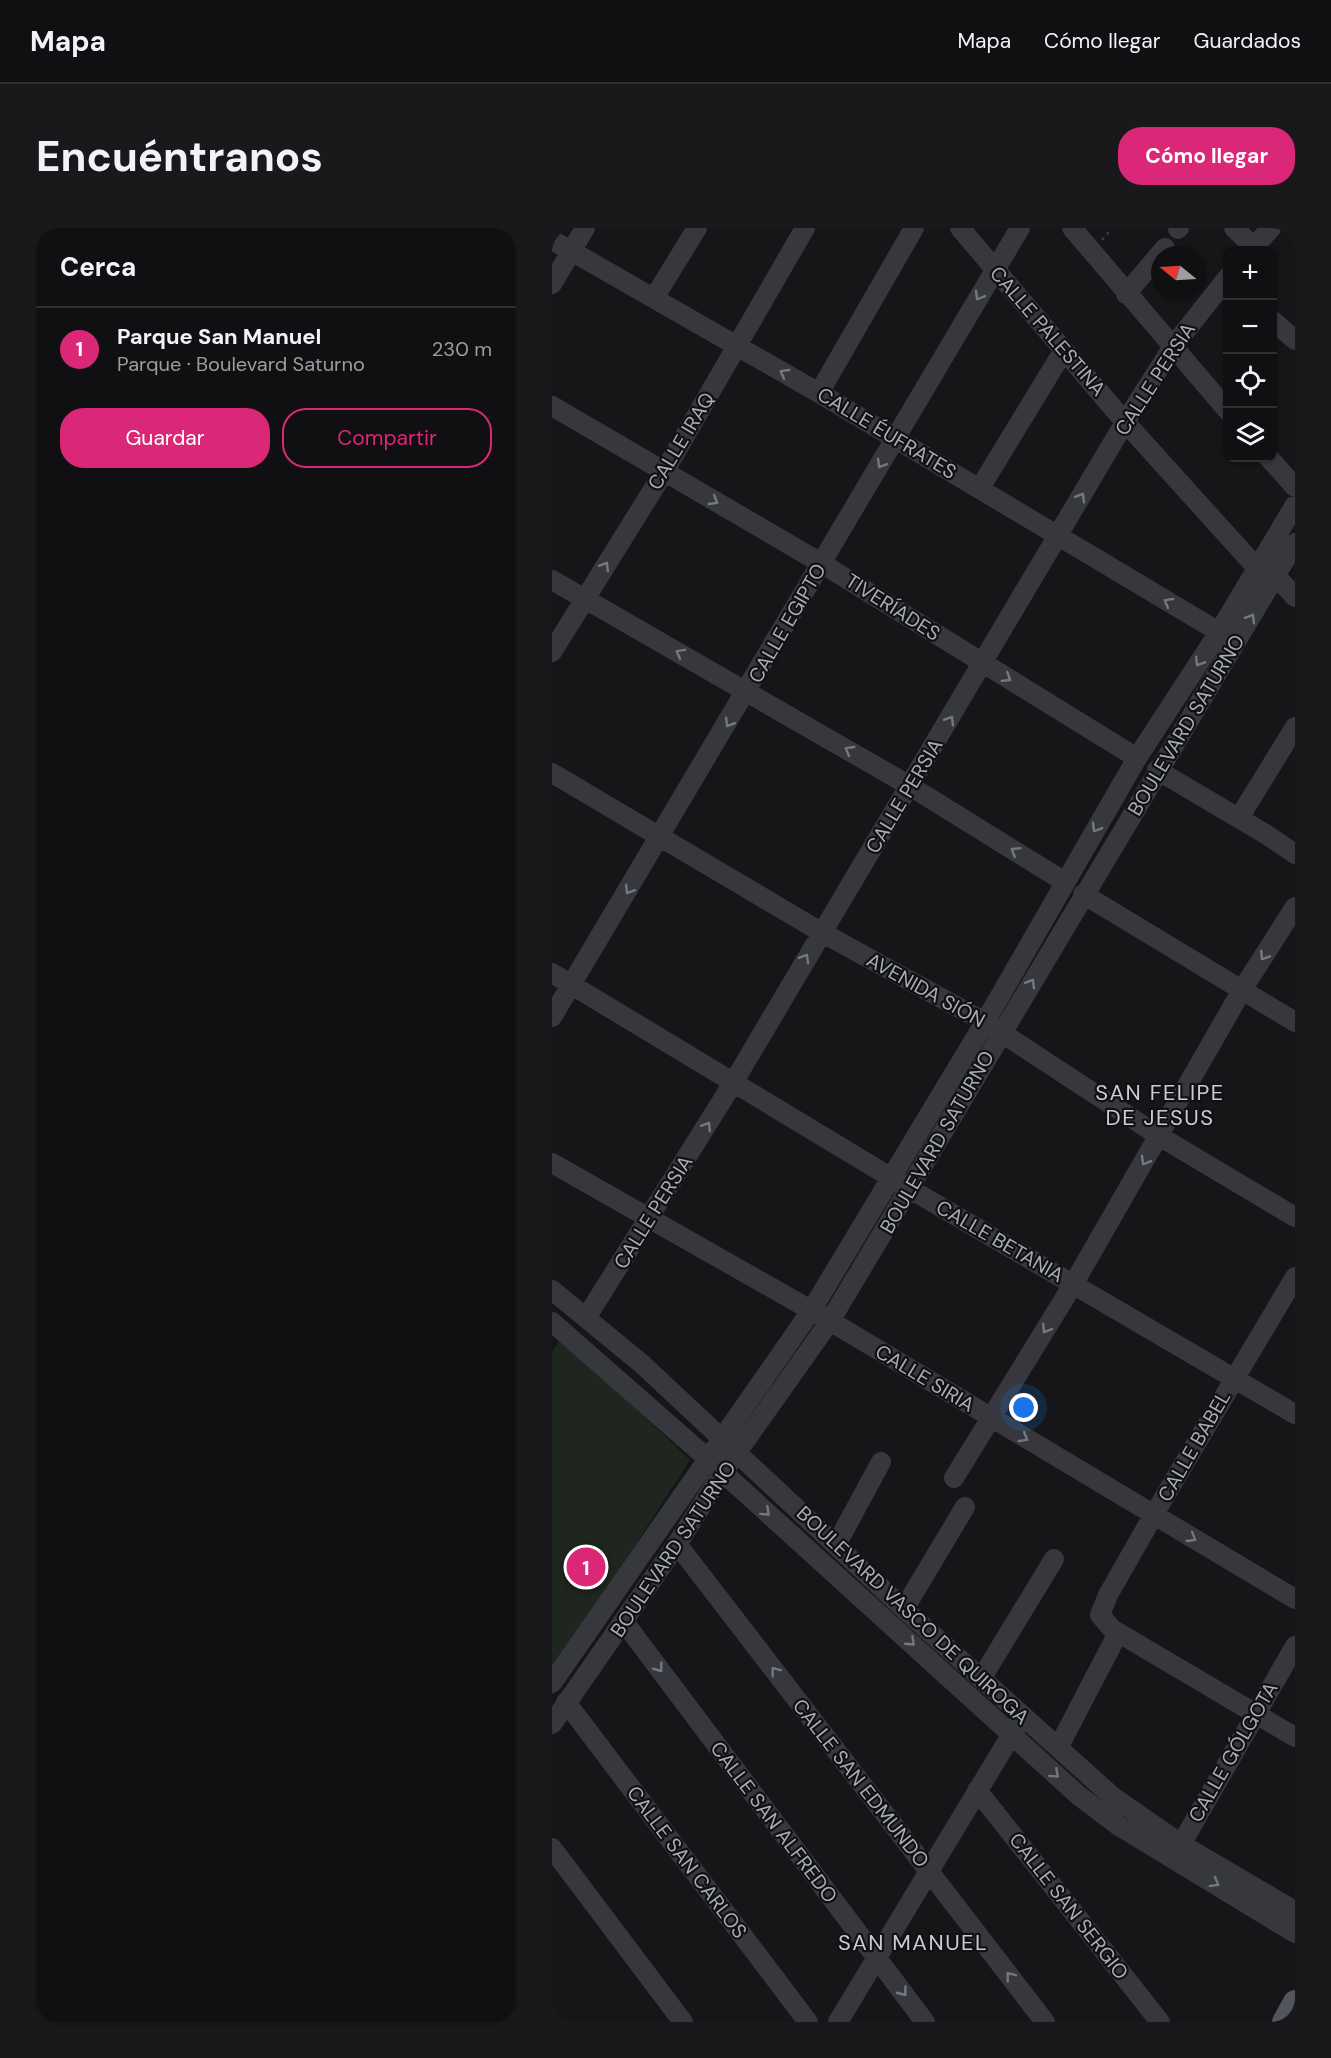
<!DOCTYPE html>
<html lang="es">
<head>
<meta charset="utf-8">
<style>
  body { margin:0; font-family:"DM Sans",sans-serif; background:#19191b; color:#f1f3f6 }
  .controls { position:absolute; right:18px; top:18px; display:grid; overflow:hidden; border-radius:12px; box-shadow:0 2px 4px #0004 }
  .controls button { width:54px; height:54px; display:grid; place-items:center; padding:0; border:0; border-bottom:2px solid #303032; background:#101012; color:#f1f3f6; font:30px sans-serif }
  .compass { position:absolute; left:599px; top:18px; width:54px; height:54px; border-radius:50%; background:#101012; box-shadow:0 2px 4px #0004; rotate:288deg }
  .you { position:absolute; left:472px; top:1180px; width:21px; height:21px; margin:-15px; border:4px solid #fff; border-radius:50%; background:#1a73e8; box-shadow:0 0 0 9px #1a73e833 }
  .badge { display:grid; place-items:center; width:39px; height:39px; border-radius:50%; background:#db2777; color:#fff; font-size:20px; font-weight:700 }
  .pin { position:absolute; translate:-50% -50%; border:3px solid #fff; box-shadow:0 2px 6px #0006 }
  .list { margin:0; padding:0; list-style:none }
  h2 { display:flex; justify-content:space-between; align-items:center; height:78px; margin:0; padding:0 24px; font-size:26px }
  h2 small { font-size:20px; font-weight:400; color:#9c9d9f }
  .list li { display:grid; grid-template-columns:39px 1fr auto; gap:18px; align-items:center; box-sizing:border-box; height:84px; padding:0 24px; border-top:2px solid #303032 }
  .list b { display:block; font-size:22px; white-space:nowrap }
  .list p { margin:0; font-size:20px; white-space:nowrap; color:#9c9d9f }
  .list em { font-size:20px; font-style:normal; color:#9c9d9f }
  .actions { display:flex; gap:12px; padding:18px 24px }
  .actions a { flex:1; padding:14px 0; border:2px solid #db2777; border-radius:24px; text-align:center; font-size:21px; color:#db2777 }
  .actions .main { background:#db2777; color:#fff }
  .icon { flex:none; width:33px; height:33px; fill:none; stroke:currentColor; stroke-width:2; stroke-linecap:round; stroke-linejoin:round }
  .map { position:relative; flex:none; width:743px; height:1794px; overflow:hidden; border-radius:24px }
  header { display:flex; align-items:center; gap:36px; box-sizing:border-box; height:84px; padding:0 30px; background:#101012; border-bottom:2px solid #303032 }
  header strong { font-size:28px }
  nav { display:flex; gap:33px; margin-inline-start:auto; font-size:21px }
  .intro { display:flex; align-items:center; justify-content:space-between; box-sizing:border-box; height:144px; padding:0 36px }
  h1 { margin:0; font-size:42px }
  .button { padding:15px 27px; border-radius:24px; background:#db2777; color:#fff; font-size:21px; font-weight:700 }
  main { display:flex; gap:36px; padding:0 36px }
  aside { flex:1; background:#101012; border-radius:24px; box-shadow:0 2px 4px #0004 }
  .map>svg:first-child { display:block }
</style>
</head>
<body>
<header>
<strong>Mapa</strong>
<nav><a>Mapa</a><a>Cómo llegar</a><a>Guardados</a></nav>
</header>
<div class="intro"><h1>Encuéntranos</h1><a class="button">Cómo llegar</a></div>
<main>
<aside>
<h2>Cerca<small></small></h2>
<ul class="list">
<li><span class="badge">1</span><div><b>Parque San Manuel</b><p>Parque · Boulevard Saturno</p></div><em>230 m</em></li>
</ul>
<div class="actions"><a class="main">Guardar</a><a>Compartir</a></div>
</aside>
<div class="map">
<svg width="743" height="1794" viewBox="0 0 743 1794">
  <rect width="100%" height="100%" fill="#161618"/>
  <!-- green -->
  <path fill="#1e261f" d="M9,1110l129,122 -138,214v-322z"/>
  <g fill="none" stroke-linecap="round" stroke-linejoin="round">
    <!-- path -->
    <path stroke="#3d3f44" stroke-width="2" stroke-dasharray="3 4.5" stroke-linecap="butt" d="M550,12l10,-12"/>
    <!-- minor -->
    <path stroke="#37383d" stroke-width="20" d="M408,0l165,194 131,145
      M520,0l156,183
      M682,0l20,19
      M626,1l1,-1
      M0,12l267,153 400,239
      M699,22l20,-22
      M0,56l33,-56
      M574,66l39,-46
      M102,70l43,-70
      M720,92l23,20
      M267,165l95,-165
      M0,178l269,157 316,195
      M717,230l26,29
      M428,260l84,-138
      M724,348l19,21
      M0,352l358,206 155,96
      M0,424l112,-180 141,-244
      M605,542l110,65 28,19
      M0,545l269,159 164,90 174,114 136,81
      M687,590l56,-91
      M531,666l212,128
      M0,745l358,216 385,225
      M0,789l468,-789
      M0,935l278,158 465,278
      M743,1049l-142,239 -45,79 -8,20 12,14 183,108
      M0,1062l90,74 262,245 209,188 68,47 114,67
      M34,1090l147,-235 392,-661 47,-74 56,-71
      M0,1094l155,136 371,337 41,31 176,107
      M402,1250l120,-195 168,-293 53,-83
      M125,1316l368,478
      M284,1317l45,-83
      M352,1381l61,-102
      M72,1394l301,400
      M429,1451l73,-120
      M0,1455l259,-372 174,-289 152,-264 82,-126 76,-127
      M14,1474l242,320
      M0,1496l125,-180 46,-72 107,-151 465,-778
      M506,1520l60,-115
      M425,1562l183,232
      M0,1620l131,174
      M623,1627l120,-209
      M286,1794l180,-298"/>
    <!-- major -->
    <path stroke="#53555c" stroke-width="24" d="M732,1794l11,-20"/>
  </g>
  <!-- one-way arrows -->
  <defs><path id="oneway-chevron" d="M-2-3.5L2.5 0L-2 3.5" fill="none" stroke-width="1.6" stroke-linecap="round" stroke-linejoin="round" transform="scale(1.5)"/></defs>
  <g stroke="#757881">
    <use href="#oneway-chevron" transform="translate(427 68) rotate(120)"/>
    <use href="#oneway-chevron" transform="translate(232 145) rotate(-150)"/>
    <use href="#oneway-chevron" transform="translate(329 236) rotate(121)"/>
    <use href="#oneway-chevron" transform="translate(529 269) rotate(-59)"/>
    <use href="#oneway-chevron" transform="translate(162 273) rotate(30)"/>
    <use href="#oneway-chevron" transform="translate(53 338) rotate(-58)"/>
    <use href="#oneway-chevron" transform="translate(616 374) rotate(-149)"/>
    <use href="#oneway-chevron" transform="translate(699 390) rotate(-59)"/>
    <use href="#oneway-chevron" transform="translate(128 425) rotate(-151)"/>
    <use href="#oneway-chevron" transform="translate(647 434) rotate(123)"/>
    <use href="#oneway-chevron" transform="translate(455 450) rotate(32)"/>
    <use href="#oneway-chevron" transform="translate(398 492) rotate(-59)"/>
    <use href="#oneway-chevron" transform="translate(177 495) rotate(121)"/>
    <use href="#oneway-chevron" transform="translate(297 522) rotate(-150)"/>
    <use href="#oneway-chevron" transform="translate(544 600) rotate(120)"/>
    <use href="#oneway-chevron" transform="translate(463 623) rotate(-148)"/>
    <use href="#oneway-chevron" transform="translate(77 662) rotate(121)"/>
    <use href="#oneway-chevron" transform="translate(712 728) rotate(123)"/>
    <use href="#oneway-chevron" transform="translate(253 730) rotate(-60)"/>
    <use href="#oneway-chevron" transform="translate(479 755) rotate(-59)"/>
    <use href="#oneway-chevron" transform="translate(155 898) rotate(-58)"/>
    <use href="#oneway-chevron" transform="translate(593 933) rotate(120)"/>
    <use href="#oneway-chevron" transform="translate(494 1101) rotate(122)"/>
    <use href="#oneway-chevron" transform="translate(472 1210) rotate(31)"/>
    <use href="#oneway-chevron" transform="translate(214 1284) rotate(42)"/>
    <use href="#oneway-chevron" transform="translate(640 1310) rotate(31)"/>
    <use href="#oneway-chevron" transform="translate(359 1414) rotate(43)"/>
    <use href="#oneway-chevron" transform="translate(107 1440) rotate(53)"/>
    <use href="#oneway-chevron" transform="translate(223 1443) rotate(-128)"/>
    <use href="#oneway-chevron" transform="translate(503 1546) rotate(42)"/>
    <use href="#oneway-chevron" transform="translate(663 1655) rotate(30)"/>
    <use href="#oneway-chevron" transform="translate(458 1748) rotate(-128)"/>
    <use href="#oneway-chevron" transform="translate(351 1764) rotate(53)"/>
  </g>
  <g text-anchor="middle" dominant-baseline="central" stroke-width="4.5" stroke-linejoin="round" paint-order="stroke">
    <!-- street labels -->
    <g font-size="20" fill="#a8adb8" stroke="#111113">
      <text transform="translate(496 103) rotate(49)">CALLE PALESTINA</text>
      <text transform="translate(603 151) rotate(-57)">CALLE PERSIA</text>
      <text transform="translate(335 205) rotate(31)">CALLE ÉUFRATES</text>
      <text transform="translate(129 213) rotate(-59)">CALLE IRAQ</text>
      <text transform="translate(341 379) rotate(32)">TIVERÍADES</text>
      <text transform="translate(235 395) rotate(-60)">CALLE EGIPTO</text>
      <text transform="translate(634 497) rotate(-59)">BOULEVARD SATURNO</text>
      <text transform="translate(352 568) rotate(-59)">CALLE PERSIA</text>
      <text transform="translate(374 762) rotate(29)">AVENIDA SIÓN</text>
      <text transform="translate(385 914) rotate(-60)">BOULEVARD SATURNO</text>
      <text transform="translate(101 984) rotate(-58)">CALLE PERSIA</text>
      <text transform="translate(448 1013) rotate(30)">CALLE BETANIA</text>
      <text transform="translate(373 1150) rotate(31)">CALLE SIRIA</text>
      <text transform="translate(642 1218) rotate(-60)">CALLE BABEL</text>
      <text transform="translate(121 1321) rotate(-56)">BOULEVARD SATURNO</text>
      <text transform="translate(361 1387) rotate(43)">BOULEVARD VASCO DE QUIROGA</text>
      <text transform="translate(681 1524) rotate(-60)">CALLE GÓLGOTA</text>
      <text transform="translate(309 1555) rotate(52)">CALLE SAN EDMUNDO</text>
      <text transform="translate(222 1594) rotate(53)">CALLE SAN ALFREDO</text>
      <text transform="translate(135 1634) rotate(53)">CALLE SAN CARLOS</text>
      <text transform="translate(517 1678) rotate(52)">CALLE SAN SERGIO</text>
    </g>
    <!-- quarter labels -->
    <g font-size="22" letter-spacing="1.5" fill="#c9ccd4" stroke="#111113">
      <text x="608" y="864">SAN FELIPE<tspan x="608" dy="25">DE JESUS</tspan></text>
      <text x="361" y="1714">SAN MANUEL</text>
    </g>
  </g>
</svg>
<div class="controls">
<button>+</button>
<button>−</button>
<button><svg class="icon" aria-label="locate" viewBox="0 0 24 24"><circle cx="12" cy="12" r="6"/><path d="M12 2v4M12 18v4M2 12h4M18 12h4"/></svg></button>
<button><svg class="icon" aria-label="layers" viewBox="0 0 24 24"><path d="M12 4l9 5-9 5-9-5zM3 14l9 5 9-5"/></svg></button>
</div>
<svg class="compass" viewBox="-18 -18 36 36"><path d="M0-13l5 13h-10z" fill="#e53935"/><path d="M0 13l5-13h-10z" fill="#9c9d9f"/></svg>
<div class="you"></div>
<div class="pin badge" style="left:34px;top:1339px">1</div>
</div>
</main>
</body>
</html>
